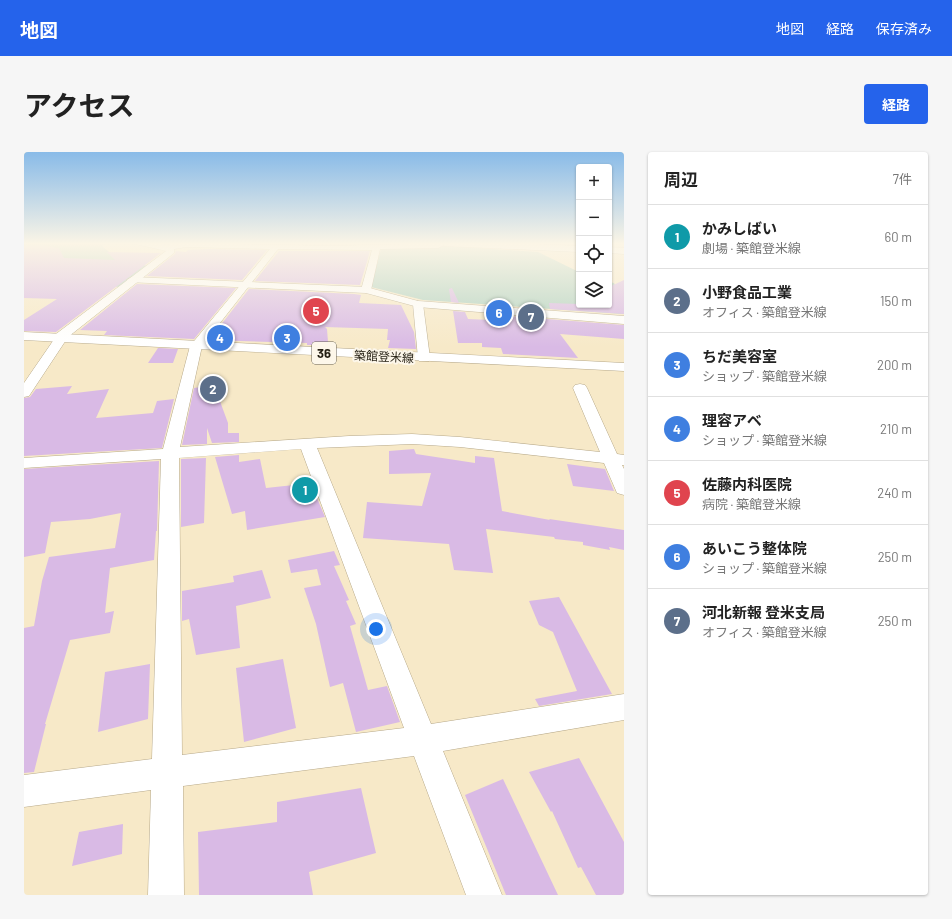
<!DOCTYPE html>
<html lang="ja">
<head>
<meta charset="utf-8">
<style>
  body { margin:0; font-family:Barlow,"Noto Sans JP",sans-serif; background:#f6f6f6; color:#222 }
  .controls { position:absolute; right:12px; top:12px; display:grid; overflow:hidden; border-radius:4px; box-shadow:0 1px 3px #0004 }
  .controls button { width:36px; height:36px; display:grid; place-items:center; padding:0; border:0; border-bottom:1px solid #e0e0e0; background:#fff; color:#222; font:20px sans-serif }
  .you { position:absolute; left:352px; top:477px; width:14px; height:14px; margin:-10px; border:3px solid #fff; border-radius:50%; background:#1a73e8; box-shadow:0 0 0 6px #1a73e833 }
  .badge { display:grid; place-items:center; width:26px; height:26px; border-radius:50%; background:#2563eb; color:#fff; font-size:13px; font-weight:700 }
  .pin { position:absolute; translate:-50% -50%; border:2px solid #fff; box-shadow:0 1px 4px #0006 }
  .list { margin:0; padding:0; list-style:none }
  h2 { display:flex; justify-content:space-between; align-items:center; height:52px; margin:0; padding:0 16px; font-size:17px }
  h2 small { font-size:13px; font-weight:400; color:#767676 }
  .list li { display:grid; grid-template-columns:26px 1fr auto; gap:12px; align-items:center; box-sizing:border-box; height:64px; padding:0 16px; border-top:1px solid #e0e0e0 }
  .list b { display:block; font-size:15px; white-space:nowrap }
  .list p { margin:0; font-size:13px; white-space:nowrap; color:#767676 }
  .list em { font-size:13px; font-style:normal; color:#767676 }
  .icon { flex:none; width:22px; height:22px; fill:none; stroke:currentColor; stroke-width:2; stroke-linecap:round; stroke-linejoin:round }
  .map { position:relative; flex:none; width:600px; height:743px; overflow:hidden; border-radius:4px }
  header { display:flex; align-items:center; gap:24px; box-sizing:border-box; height:56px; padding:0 20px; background:#2563eb; color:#fff }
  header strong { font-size:19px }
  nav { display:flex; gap:22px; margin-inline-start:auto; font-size:14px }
  .intro { display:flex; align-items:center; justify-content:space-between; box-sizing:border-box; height:96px; padding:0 24px }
  h1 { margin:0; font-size:28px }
  .button { padding:10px 18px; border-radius:4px; background:#2563eb; color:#fff; font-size:14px; font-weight:700 }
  main { display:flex; gap:24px; padding:0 24px }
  aside { flex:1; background:#fff; border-radius:4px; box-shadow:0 1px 3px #0004 }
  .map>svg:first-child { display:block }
</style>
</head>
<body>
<header>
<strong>地図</strong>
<nav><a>地図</a><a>経路</a><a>保存済み</a></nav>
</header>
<div class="intro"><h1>アクセス</h1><a class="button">経路</a></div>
<main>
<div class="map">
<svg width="600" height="743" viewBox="0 0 600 743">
  <rect width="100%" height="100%" fill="#f7e9c8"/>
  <!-- green -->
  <path fill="#b1d2c2" d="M0,91h84l-6,3c14,13 30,19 49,20l-27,21 -55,-2 -45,12z
    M423,94l91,6 41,20v33h30v-23l5,1 10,20v11l-201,-14 -52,-13 10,-38 5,-2z"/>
  <!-- building -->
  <path fill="#d9bae5" d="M18,93l17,3 5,10 51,2 -8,-8 54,1 -105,79 -32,-1v-11l33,-21 -33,-1v-52z
    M184,97l59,1 -25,30 -95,-4 28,-22 1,-3 10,1 2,-2z
    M255,99h91l-10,34 -105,-4z
    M600,128v34l-74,-5 -1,-6 60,2v-18z
    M113,132l99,4 -42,51 -90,-4 3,-4 -27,-1z
    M428,136l7,15 -8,-1 -2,-13z
    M225,137l105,5 7,1 -2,8 42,2 13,27 2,17 -28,-1 2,-8h-3l1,-11 -63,-2 2,2 1,13 -16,3h-5v-2l-98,-3z
    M429,159l12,1 3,7 24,1 1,-3 13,2 1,-3 117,9v14l-64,-5 18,24 -75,-4 -2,-6 -19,-1v-4h-24z
    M134,196l20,1 -5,14h-25z
    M190,233l14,38v10h11v9l-27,1 -5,-15v16l-25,1 12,-57z
    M48,234l-5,8 42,-5 -13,29 57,-5 4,-12 17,-2 -12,49 -138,8v-58l6,-1 6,-8z
    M390,297l2,5 59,9v-7l19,2 8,53 48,9 -1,-1 75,11v20l-15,-3 1,3 -27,-5v-3l-28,-3 -1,-2 -68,-8 7,44 -39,-3 -5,-26 -86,-6 4,-36 55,4 9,-33 -42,1v-23z
    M215,303v7l21,-3 6,29 28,-3v11l23,2 8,19 -78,13 -2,-19 -13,3 -17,-57z
    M182,306l-2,65 -23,4v-68z
    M135,309l-2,70h-1l-2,29 -44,8 -5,45 9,-2 -4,22 -40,7 -25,84h1l-12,48 -10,1v-145l10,-2 8,-45 7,-24 66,-9 6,-35 -31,6 -39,3 -6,31 -21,4v-88z
    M543,312l38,5 9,22 -41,-5z
    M310,399l6,14 -6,1 15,34 -3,1 10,23 -6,2 18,64 19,-4 13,36 -44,10 -13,-49 -13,4 -14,-63 -12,-36 17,-3 -4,-16 -26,4 -3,-13z
    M238,418l9,28 -35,8 4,42 -44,7 -7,-36 -7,2v-30l52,-9 -1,-6z
    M535,445l53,97 -73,12 -4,-7 42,-8 -24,-59 -14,-7 -10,-24z
    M259,507l13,69 -52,14 -8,-74z
    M126,512l-2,55 -50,13 7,-60z
    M555,606l45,84v53h-28l-15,-28 -3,1 -26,-57 -1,1 -22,-40z
    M479,627l55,116h-52l-41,-100z
    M337,636l15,65 -67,19 4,23h-114l-1,-63 79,-10v-20z
    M99,672l-1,30 -50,12 7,-34z"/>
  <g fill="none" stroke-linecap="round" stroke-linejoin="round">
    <defs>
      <path id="minor" d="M107,91c17,0 34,3 51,0l151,3 115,-3 -10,5 -58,1 -9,41 -5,3 -5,-3 11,-40 -94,-1 -76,97 -22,101 169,-11 63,-2 48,3 140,15 -27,-64 2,-3 5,-1 5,1 2,3 30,66 7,1v10h-2l2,4v26l-7,-2 -13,-30 -144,-16 -48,-3 -95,4 114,276 193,-30v26l-181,31 59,144h-36l-52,-139 -231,30 1,109h-36l3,-105 -127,17v-32l128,-16 9,-300 -137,9v-10l139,-9 27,-103 80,-97 -84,-2 -12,2v4l-106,84 -39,59 -5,1v-14l31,-45 -1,-1 2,-3 110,-83zM277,297l103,279 -222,27 -3,-297z
        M394,149l5,3 7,54 -1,3h-10l-1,-3 -5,-54z"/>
      <path id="tertiary" d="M108,125l234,10 52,14 206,15v8l-206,-17 -52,-14 -238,-11 -1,-2z"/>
      <path id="primary" d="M0,180l600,31v8l-600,-31z"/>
      <path id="trunk" d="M417,91h70l68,3v6l-134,-6z
        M585,95l15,1v6l-15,-1z"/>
    </defs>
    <!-- minor casing -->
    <use href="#minor" stroke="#b7a98a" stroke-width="1"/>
    <!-- tertiary casing -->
    <use href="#tertiary" stroke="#b7a98a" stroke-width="1"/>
    <!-- primary casing -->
    <use href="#primary" stroke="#b7a98a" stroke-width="1"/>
    <!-- trunk casing -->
    <use href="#trunk" stroke="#b7a98a" stroke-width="1"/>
    <!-- minor -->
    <use href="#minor" fill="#fff" fill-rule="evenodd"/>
    <!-- tertiary -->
    <use href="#tertiary" fill="#fff" fill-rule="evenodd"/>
    <!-- primary -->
    <use href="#primary" fill="#fff" fill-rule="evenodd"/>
    <!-- trunk -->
    <use href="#trunk" fill="#fff" fill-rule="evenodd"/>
  </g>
  <!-- sky -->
  <linearGradient id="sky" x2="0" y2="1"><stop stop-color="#89bbe8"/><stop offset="0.47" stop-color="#fbf5e6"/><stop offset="1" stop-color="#fbf5e6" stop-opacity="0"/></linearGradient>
  <rect width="600" height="195" fill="url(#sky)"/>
  <g text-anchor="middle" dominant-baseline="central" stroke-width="4" stroke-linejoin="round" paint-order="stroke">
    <!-- far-street labels -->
    <g font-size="12" fill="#231e12" stroke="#fdf7ea">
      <text transform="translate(360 204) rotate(3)">築館登米線</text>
    </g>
    <!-- shield labels -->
    <rect fill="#fdf7ea" stroke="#645f53" stroke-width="1" x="288" y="190" width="24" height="22" rx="3"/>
    <g font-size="13" font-weight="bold" fill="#231e12">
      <text x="300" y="201">36</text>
    </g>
  </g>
</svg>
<div class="controls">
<button>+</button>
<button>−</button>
<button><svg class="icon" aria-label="locate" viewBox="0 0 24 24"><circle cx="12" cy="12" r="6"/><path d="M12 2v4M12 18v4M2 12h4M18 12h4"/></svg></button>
<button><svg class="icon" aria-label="layers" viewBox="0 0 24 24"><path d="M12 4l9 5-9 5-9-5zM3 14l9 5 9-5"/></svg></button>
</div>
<div class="you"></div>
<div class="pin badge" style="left:281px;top:338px;background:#0f9aa8">1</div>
<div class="pin badge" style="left:189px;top:237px;background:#5c6f8a">2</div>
<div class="pin badge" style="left:263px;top:186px;background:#3f7fe0">3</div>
<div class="pin badge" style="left:196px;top:186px;background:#3f7fe0">4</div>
<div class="pin badge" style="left:292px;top:159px;background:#e0444e">5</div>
<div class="pin badge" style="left:475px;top:161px;background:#3f7fe0">6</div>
<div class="pin badge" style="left:507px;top:165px;background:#5c6f8a">7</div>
</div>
<aside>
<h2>周辺<small>7件</small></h2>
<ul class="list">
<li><span class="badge" style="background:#0f9aa8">1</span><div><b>かみしばい</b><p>劇場 · 築館登米線</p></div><em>60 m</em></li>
<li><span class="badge" style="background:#5c6f8a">2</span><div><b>小野食品工業</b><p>オフィス · 築館登米線</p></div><em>150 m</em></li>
<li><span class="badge" style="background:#3f7fe0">3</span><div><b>ちだ美容室</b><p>ショップ · 築館登米線</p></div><em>200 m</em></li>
<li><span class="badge" style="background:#3f7fe0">4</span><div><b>理容アベ</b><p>ショップ · 築館登米線</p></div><em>210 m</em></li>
<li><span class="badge" style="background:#e0444e">5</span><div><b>佐藤内科医院</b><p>病院 · 築館登米線</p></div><em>240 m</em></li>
<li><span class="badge" style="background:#3f7fe0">6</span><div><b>あいこう整体院</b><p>ショップ · 築館登米線</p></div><em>250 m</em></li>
<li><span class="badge" style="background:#5c6f8a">7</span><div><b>河北新報 登米支局</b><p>オフィス · 築館登米線</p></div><em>250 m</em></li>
</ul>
</aside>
</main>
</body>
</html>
